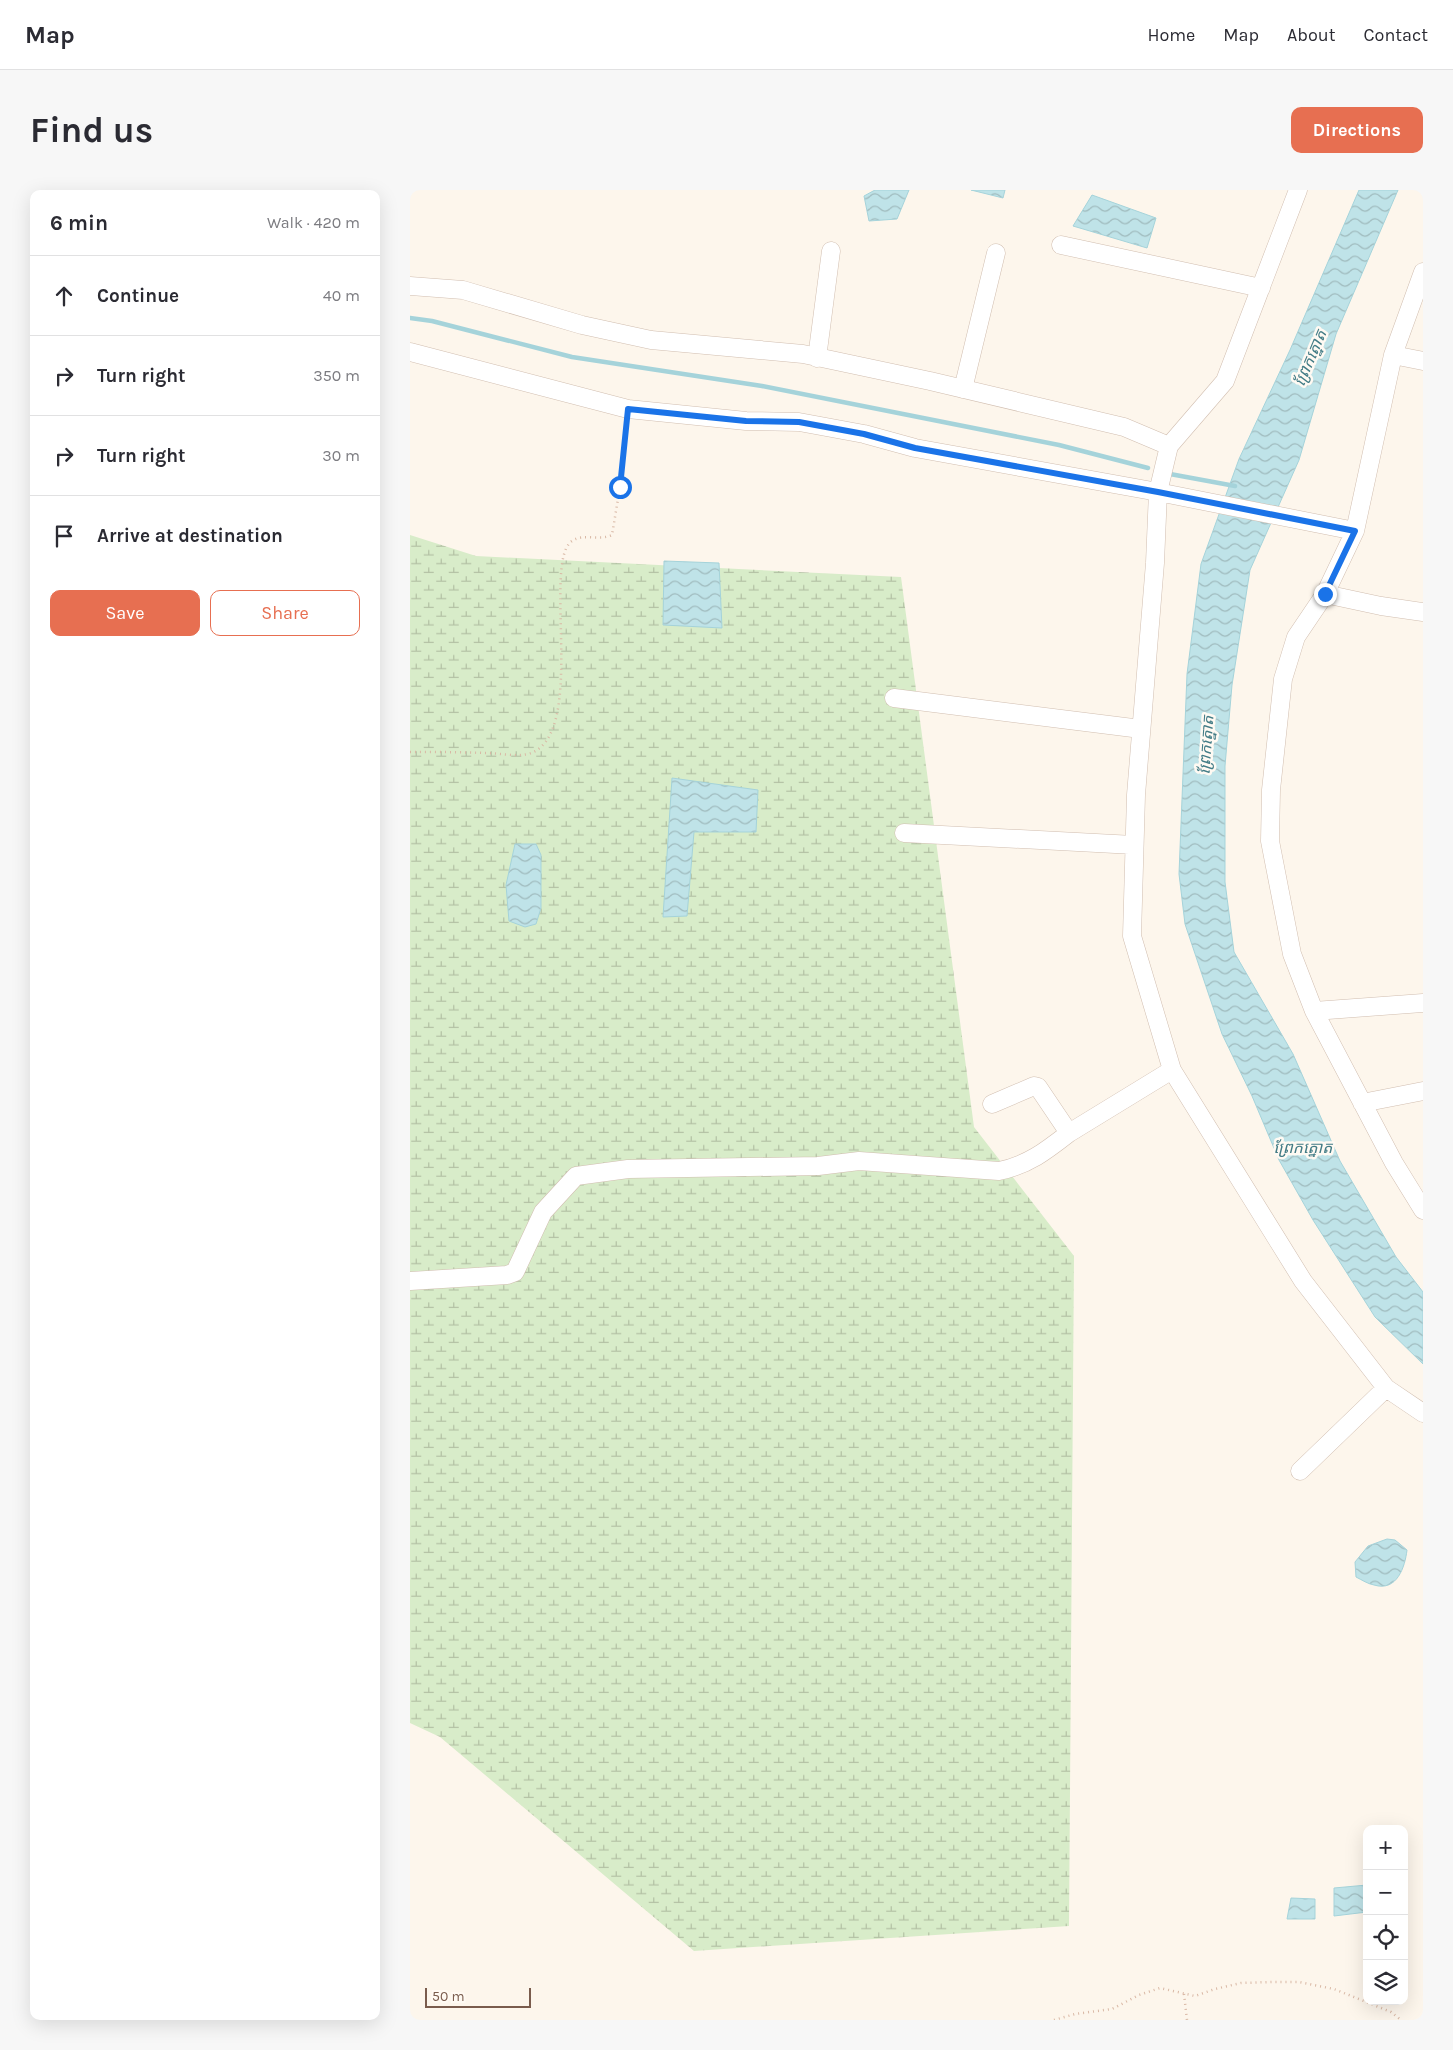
<!DOCTYPE html>
<html lang="en">
<head>
<meta charset="utf-8">
<style>
  body { margin:0; font-family:Karla,"Noto Sans Khmer",sans-serif; background:#f7f7f7; color:#2b2b33 }
  .controls { position:absolute; right:15px; bottom:15px; display:grid; overflow:hidden; border-radius:10px; box-shadow:0 5px 20px #0002 }
  .controls button { width:45px; height:45px; display:grid; place-items:center; padding:0; border:0; border-bottom:1px solid #e1e1e2; background:#fff; color:#2b2b33; font:25px sans-serif }
  .scale { position:absolute; left:15px; bottom:12px; width:106px; box-sizing:border-box; padding-left:5px; border:2px solid #7a5c4d; border-top:0; font-size:14px; line-height:18px; white-space:nowrap; color:#7a5c4d; -webkit-text-stroke:4px #fffaf3; paint-order:stroke }
  .stop { position:absolute; width:15px; height:15px; margin:-11px; border:4px solid #1a73e8; border-radius:50%; background:#fff }
  .stop.end { background:#1a73e8; border-color:#fff; box-shadow:0 1px 5px #0008 }
  .list { margin:0; padding:0; list-style:none }
  h2 { display:flex; justify-content:space-between; align-items:center; height:65px; margin:0; padding:0 20px; font-size:21px }
  h2 small { font-size:16px; font-weight:400; color:#7c7c81 }
  .list li { display:grid; grid-template-columns:32px 1fr auto; gap:15px; align-items:center; box-sizing:border-box; height:80px; padding:0 20px; border-top:1px solid #e1e1e2 }
  .list b { display:block; font-size:19px; white-space:nowrap }
  .list em { font-size:16px; font-style:normal; color:#7c7c81 }
  .actions { display:flex; gap:10px; padding:15px 20px }
  .actions a { flex:1; padding:11px 0; border:1px solid #e76f51; border-radius:10px; text-align:center; font-size:18px; color:#e76f51 }
  .actions .main { background:#e76f51; color:#fff }
  .icon { flex:none; width:28px; height:28px; fill:none; stroke:currentColor; stroke-width:2; stroke-linecap:round; stroke-linejoin:round }
  .map { position:relative; flex:none; width:1013px; height:1830px; overflow:hidden; border-radius:10px }
  header { display:flex; align-items:center; gap:30px; box-sizing:border-box; height:70px; padding:0 25px; background:#fff; border-bottom:1px solid #e1e1e2 }
  header strong { font-size:24px }
  nav { display:flex; gap:28px; margin-inline-start:auto; font-size:18px }
  .intro { display:flex; align-items:center; justify-content:space-between; box-sizing:border-box; height:120px; padding:0 30px }
  h1 { margin:0; font-size:35px }
  .button { padding:12px 22px; border-radius:10px; background:#e76f51; color:#fff; font-size:18px; font-weight:700 }
  main { display:flex; gap:30px; padding:0 30px }
  aside { flex:1; background:#fff; border-radius:10px; box-shadow:0 5px 20px #0002 }
  .map>svg:first-child { display:block }
</style>
</head>
<body>
<header>
<strong>Map</strong>
<nav><a>Home</a><a>Map</a><a>About</a><a>Contact</a></nav>
</header>
<div class="intro"><h1>Find us</h1><a class="button">Directions</a></div>
<main>
<aside>
<h2>6 min<small>Walk · 420 m</small></h2>
<ul class="list">
<li><svg class="icon" aria-label="ahead" viewBox="0 0 24 24"><path d="M12 20V5M6 11l6-6 6 6"/></svg><div><b>Continue</b></div><em>40 m</em></li>
<li><svg class="icon" aria-label="right" viewBox="0 0 24 24"><path d="M7 20v-9h11M14 6l5 5-5 5"/></svg><div><b>Turn right</b></div><em>350 m</em></li>
<li><svg class="icon" aria-label="right" viewBox="0 0 24 24"><path d="M7 20v-9h11M14 6l5 5-5 5"/></svg><div><b>Turn right</b></div><em>30 m</em></li>
<li><svg class="icon" aria-label="arrive" viewBox="0 0 24 24"><path d="M6 21V4h12l-3 4 3 4H6"/></svg><div><b>Arrive at destination</b></div></li>
</ul>
<div class="actions"><a class="main">Save</a><a>Share</a></div>
</aside>
<div class="map">
<svg width="1013" height="1830" viewBox="0 0 1013 1830">
  <defs>
    <pattern id="wetland-marsh" width="20" height="14" patternUnits="userSpaceOnUse" patternTransform="scale(1.25)"><rect width="20" height="14" fill="#d8ecc9"/><path d="M1 5h8M5 5V1M11 12h8M15 12V8" fill="none" stroke="#b4c2a5"/></pattern>
    <pattern id="water-waves" width="16" height="10" patternUnits="userSpaceOnUse" patternTransform="scale(1.25)"><rect width="16" height="10" fill="#bfe3e8"/><path d="M0 5q4-4 8 0t8 0" fill="none" stroke="#a0bbbe"/></pattern>
  </defs>
  <rect width="100%" height="100%" fill="#fdf6ec"/>
  <!-- wetland -->
  <path fill="url(#wetland-marsh)" d="M0,345l66,21 425,21 73,550 100,129 -5,670 -375,25 -254,-214 -30,-14z"/>
  <!-- water -->
  <path fill="url(#water-waves)" stroke="#a5d3da" d="M465,0h34l-12,29 -28,2 -5,-25z
    M561,0h34l-2,8z
    M949,0h39l-62,144 -37,126 -49,110 -18,115 -7,81v116l9,70 59,102 47,107 56,96 27,35v72l-48,-47 -62,-97 -34,-60 -27,-64 -30,-62 -37,-110 -6,-50 8,-200 14,-110 38,-105 51,-109z
    M682,5l64,23 -9,30 -74,-22z
    M254,371l55,2 3,65 -59,-3z
    M262,588l86,12 -2,42h-62l-7,84 -24,1z
    M105,654h21l5,11v53l-5,16 -11,3 -16,-6 -3,-36z
    M977,1349l8,1 12,10c-2,17 -10,42 -33,35 -6,-1 -12,-5 -18,-8l-1,-15 13,-16z
    M957,1695v27l-33,4v-28z
    M881,1708l24,1v20h-28z"/>
  <g fill="none" stroke-linecap="round" stroke-linejoin="round">
    <!-- stream -->
    <path stroke="#a5d3da" stroke-width="4.5" d="M0,128l22,3 140,36 190,29 297,59 89,23
      M760,284l65,12"/>
    <defs>
      <path id="minor" d="M888,0l-73,191 -56,65 -11,46 -3,71 -19,232 -4,141 40,134 131,211 83,107 37,25
        M651,55l200,43
        M1013,82l-30,83 -38,176 -30,63 -29,43 -13,42 -12,111 -1,51 22,113 22,57 80,152 29,47
        M0,96l53,4 119,35 69,15 152,14 127,27 194,46 45,19
        M0,162l218,57 118,12 53,1 65,12 51,14 243,44 197,39
        M983,165l30,6
        M407,168l14,-107
        M553,199l33,-136
        M915,404l56,12 42,6
        M484,508l247,31
        M494,643l230,12
        M904,821l109,-8
        M952,913l61,-12
        M582,914l42,-18 4,1 31,46 103,-63
        M0,1091l97,-6 8,-3 28,-60 33,-36 52,-7 190,-3 41,-5 140,10c29,-6 47,-20 70,-38
        M890,1281l86,-83"/>
    </defs>
    <!-- minor casing -->
    <use href="#minor" stroke="#d1beb0" stroke-width="19"/>
    <!-- path -->
    <path stroke="#d9b8a5" stroke-width="2.5" stroke-dasharray="1 4" stroke-linecap="butt" d="M0,562c25,0 51,0 76,1 14,0 28,4 42,1 61,-16 13,-192 44,-213 11,-8 28,0 40,-6l8,-48 7,-64
      M774,1804l3,26
      M644,1830l21,-6 37,-5 27,-14 21,-7 35,8 20,-7 26,-6 31,-1h27l35,7 57,23 10,8"/>
    <!-- minor -->
    <use href="#minor" stroke="#fff" stroke-width="18"/>
  </g>
  <g fill="none" stroke-linecap="round" stroke-linejoin="round">
    <!-- route -->
    <path stroke="#1a73e8" stroke-width="6" d="M210,297l8,-78 118,12 53,1 65,12 51,14 243,44 197,39 -30,63"/>
  </g>
  <g text-anchor="middle" dominant-baseline="central" stroke-width="5" stroke-linejoin="round" paint-order="stroke">
    <!-- water labels -->
    <g font-size="16" font-style="italic" fill="#437c86" stroke="#fffaf3">
      <text transform="translate(900 168) rotate(-67)">ព្រែកត្នោត</text>
      <text transform="translate(796 555) rotate(-86)">ព្រែកត្នោត</text>
      <text x="893" y="957">ព្រែកត្នោត</text>
    </g>
  </g>
</svg>
<div class="controls">
<button>+</button>
<button>−</button>
<button><svg class="icon" aria-label="locate" viewBox="0 0 24 24"><circle cx="12" cy="12" r="6"/><path d="M12 2v4M12 18v4M2 12h4M18 12h4"/></svg></button>
<button><svg class="icon" aria-label="layers" viewBox="0 0 24 24"><path d="M12 4l9 5-9 5-9-5zM3 14l9 5 9-5"/></svg></button>
</div>
<div class="scale">50 m</div>
<div class="stop" style="left:210px;top:297px"></div>
<div class="stop end" style="left:915px;top:404px"></div>
</div>
</main>
</body>
</html>
